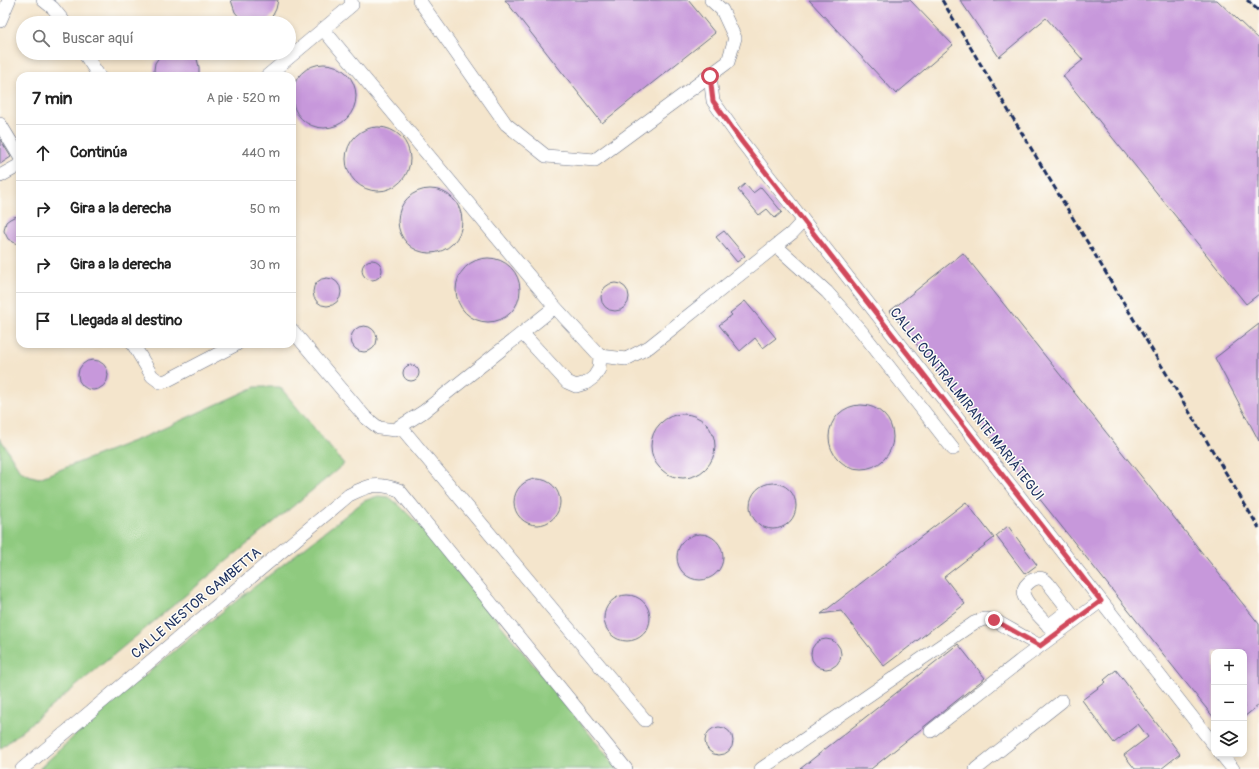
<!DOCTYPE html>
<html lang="es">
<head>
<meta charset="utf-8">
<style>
  body { margin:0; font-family:Pangolin,sans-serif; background:#f6f6f6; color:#222 }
  .controls { position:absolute; right:12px; bottom:12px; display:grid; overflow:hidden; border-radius:8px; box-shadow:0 2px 6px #0003 }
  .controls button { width:36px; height:36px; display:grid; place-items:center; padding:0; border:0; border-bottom:1px solid #e0e0e0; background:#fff; color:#222; font:20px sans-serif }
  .stop { position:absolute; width:12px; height:12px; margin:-9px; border:3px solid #d1495b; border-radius:50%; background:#fff }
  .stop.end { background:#d1495b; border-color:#fff; box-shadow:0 1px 4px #0008 }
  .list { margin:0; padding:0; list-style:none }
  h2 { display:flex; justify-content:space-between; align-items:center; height:52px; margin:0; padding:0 16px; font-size:17px }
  h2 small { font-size:13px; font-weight:400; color:#767676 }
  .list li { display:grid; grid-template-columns:26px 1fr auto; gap:12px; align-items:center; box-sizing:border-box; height:56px; padding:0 16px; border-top:1px solid #e0e0e0 }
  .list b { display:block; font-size:15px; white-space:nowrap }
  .list em { font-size:13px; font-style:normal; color:#767676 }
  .icon { flex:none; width:22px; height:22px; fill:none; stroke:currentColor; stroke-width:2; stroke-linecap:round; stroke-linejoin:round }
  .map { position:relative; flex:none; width:1259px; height:769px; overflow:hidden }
  .search { position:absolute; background:#fff; box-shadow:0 2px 6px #0003; left:16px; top:16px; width:280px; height:44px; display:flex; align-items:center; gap:10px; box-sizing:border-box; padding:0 14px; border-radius:22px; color:#767676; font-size:15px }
  .panel { position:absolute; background:#fff; box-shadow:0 2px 6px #0003; left:16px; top:72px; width:280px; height:276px; border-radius:12px }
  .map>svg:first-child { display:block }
</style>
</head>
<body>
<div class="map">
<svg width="1259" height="769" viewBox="0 0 1259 769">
  <rect width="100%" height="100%" fill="#fdfcf7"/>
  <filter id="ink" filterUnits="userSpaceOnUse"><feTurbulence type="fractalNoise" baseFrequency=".025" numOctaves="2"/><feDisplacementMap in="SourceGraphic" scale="8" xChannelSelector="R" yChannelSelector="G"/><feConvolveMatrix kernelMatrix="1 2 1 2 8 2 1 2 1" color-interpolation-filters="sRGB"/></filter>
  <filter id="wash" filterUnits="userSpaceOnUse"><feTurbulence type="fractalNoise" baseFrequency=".012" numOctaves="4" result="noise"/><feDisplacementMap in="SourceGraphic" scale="16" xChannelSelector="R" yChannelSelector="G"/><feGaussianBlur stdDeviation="0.9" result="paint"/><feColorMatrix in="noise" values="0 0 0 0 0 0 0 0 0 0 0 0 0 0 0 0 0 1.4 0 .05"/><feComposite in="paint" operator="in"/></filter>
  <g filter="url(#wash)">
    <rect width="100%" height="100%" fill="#f4e5cc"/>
    <!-- green -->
    <path fill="#8fca7f" stroke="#557c6e" d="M255,387h25l64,77 -344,285v-311l20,33 11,5 8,2 112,-44z
      M378,496l11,1 10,8 23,23 196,241h-579l60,-56 113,-93 152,-119z"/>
    <g id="blocks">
      <!-- building -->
      <path fill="#c798db" d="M231,0h47l-2,9 -3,6 -5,5 -8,3 -13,-1 -7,-4 -5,-6z
        M505,0h183l27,33 -113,90z
        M809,0h101l43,45 -57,49z
        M960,0h257l42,40v254l-13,10 -183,-228 20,-16 -37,-42 -47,39z
        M162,53h30l5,6 2,8v9h-44l-1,-6 1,-7z
        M292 96a32 32 0 1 1 64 0a32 32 0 1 1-64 0Z
        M346 159a32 32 0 1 1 64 0a32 32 0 1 1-64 0Z
        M0,139l11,18 -11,7z
        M745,184l8,9 8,-6 21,25 -7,6 -8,-9 -8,6 -21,-25z
        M398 221a32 32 0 1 1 64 0a32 32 0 1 1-64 0Z
        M20,216v28l-5,-1 -7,-4 -4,-8 1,-5 1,-4 4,-3 4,-2z
        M724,231l21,25 -8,6 -21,-25z
        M963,253l296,371v81l-15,12v-65h-30v66l-324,-407z
        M456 290a32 32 0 1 1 64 0a32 32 0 1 1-64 0Z
        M362 270a10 10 0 1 1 20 0a10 10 0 1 1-20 0Z
        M313 292a14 14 0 1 1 28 0a14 14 0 1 1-28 0Z
        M601 297a14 14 0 1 1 28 0a14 14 0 1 1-28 0Z
        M745,301l31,37 -13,10 -8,-10 -15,13 -21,-26 13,-10 -2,-2z
        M1259,324v117l-44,-83z
        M351 339a13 13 0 1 1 26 0a13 13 0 1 1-26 0Z
        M78 375a15 15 0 1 1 30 0a15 15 0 1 1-30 0Z
        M403 373a8 8 0 1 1 16 0a8 8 0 1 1-16 0Z
        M829 437a32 32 0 1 1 64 0a32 32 0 1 1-64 0Z
        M651 446a32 32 0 1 1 64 0a32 32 0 1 1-64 0Z
        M514 502a23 23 0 1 1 46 0a23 23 0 1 1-46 0Z
        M750 506a23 23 0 1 1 46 0a23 23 0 1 1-46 0Z
        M966,502l28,36 -50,39 21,27 -81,62 -43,-55 -20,3z
        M1008,526l29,39 -12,9 -29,-38z
        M677 557a23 23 0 1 1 46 0a23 23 0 1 1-46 0Z
        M604 618a23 23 0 1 1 46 0a23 23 0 1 1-46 0Z
        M811 654a15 15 0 1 1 30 0a15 15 0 1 1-30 0Z
        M958,644l27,34 -114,91h-71z
        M1116,670l64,84 -19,15h-26l-11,-14 24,-18 -10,-13 -24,19 -32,-43 24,-18 -2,-2z
        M705 741a14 14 0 1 1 28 0a14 14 0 1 1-28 0Z"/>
    </g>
  </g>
  <g filter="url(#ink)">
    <use href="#blocks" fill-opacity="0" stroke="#676f84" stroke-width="1"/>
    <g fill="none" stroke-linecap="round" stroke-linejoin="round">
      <defs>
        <path id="minor" d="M43,0l10,8 12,15
          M419,0l87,124 40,32 49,4 133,-98 7,-24 -13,-28 -11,-10
          M1257,0l2,2
          M0,21l9,-21
          M323,29l232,278 45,49 26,3 23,-12 143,-114 11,-12
          M84,53l15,23
          M267,76l85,-71 -1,-5
          M710,76l3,25 29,41 472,603
          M0,124l20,33
          M0,176l20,-11
          M776,246l51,46 35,40 91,117
          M292,330l73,87 14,11 16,2 28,-18 132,-105
          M522,333l45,49 9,4 10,-3 8,-6 5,-8 1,-13
          M133,344l19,32 8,6 6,-1 71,-37
          M400,426l245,294
          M1048,626l21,-16
          M1056,633c-9,-9 -27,-25 -32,-37 -4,-9 10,-21 19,-17 0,0 5,3 5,4l28,36
          M931,731l89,-70 81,-60
          M1221,754l12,15
          M22,769l327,-274c20,-10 28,-13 50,-5l227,279
          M761,769l213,-146 10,-4 10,1 46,26
          M976,769l86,-68"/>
      </defs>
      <!-- minor casing -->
      <use href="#minor" stroke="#676f84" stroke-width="14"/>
      <!-- minor -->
      <use href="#minor" stroke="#fff" stroke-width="13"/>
      <!-- rail -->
      <path stroke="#1b2f5e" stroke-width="3" stroke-dasharray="6 3" stroke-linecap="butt" d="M942,0l317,528
        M1247,0l12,11"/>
    </g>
  </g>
  <g fill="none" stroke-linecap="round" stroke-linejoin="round" filter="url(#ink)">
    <!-- route -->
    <path stroke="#d1495b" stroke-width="5" d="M710,76l3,25 29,41 359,459 -61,45 -46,-26"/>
  </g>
  <g text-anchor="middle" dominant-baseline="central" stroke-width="3" stroke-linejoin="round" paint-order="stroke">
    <!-- street labels -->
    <g font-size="14" fill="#1b2f5e" stroke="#fdfcf7">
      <text transform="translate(967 404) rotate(52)">CALLE CONTRALMIRANTE MARIÁTEGUI</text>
      <text transform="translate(196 603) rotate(-40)">CALLE NESTOR GAMBETTA</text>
    </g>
  </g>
</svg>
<div class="controls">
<button>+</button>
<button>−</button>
<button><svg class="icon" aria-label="layers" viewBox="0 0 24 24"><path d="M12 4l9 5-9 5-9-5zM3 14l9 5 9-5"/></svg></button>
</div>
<div class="stop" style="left:710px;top:76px"></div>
<div class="stop end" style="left:994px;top:620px"></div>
<div class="search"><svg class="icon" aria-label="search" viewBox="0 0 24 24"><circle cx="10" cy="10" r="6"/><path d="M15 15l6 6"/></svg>Buscar aquí</div>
<section class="panel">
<h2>7 min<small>A pie · 520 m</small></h2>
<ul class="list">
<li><svg class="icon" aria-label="ahead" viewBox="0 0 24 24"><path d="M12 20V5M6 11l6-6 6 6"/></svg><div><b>Continúa</b></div><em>440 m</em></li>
<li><svg class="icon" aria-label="right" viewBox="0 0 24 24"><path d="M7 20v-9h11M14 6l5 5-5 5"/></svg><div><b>Gira a la derecha</b></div><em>50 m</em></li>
<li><svg class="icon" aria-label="right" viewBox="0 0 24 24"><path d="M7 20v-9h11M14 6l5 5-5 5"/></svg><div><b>Gira a la derecha</b></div><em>30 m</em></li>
<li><svg class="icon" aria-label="arrive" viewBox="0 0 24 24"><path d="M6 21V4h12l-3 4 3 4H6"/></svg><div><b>Llegada al destino</b></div></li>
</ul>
</section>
</div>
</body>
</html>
